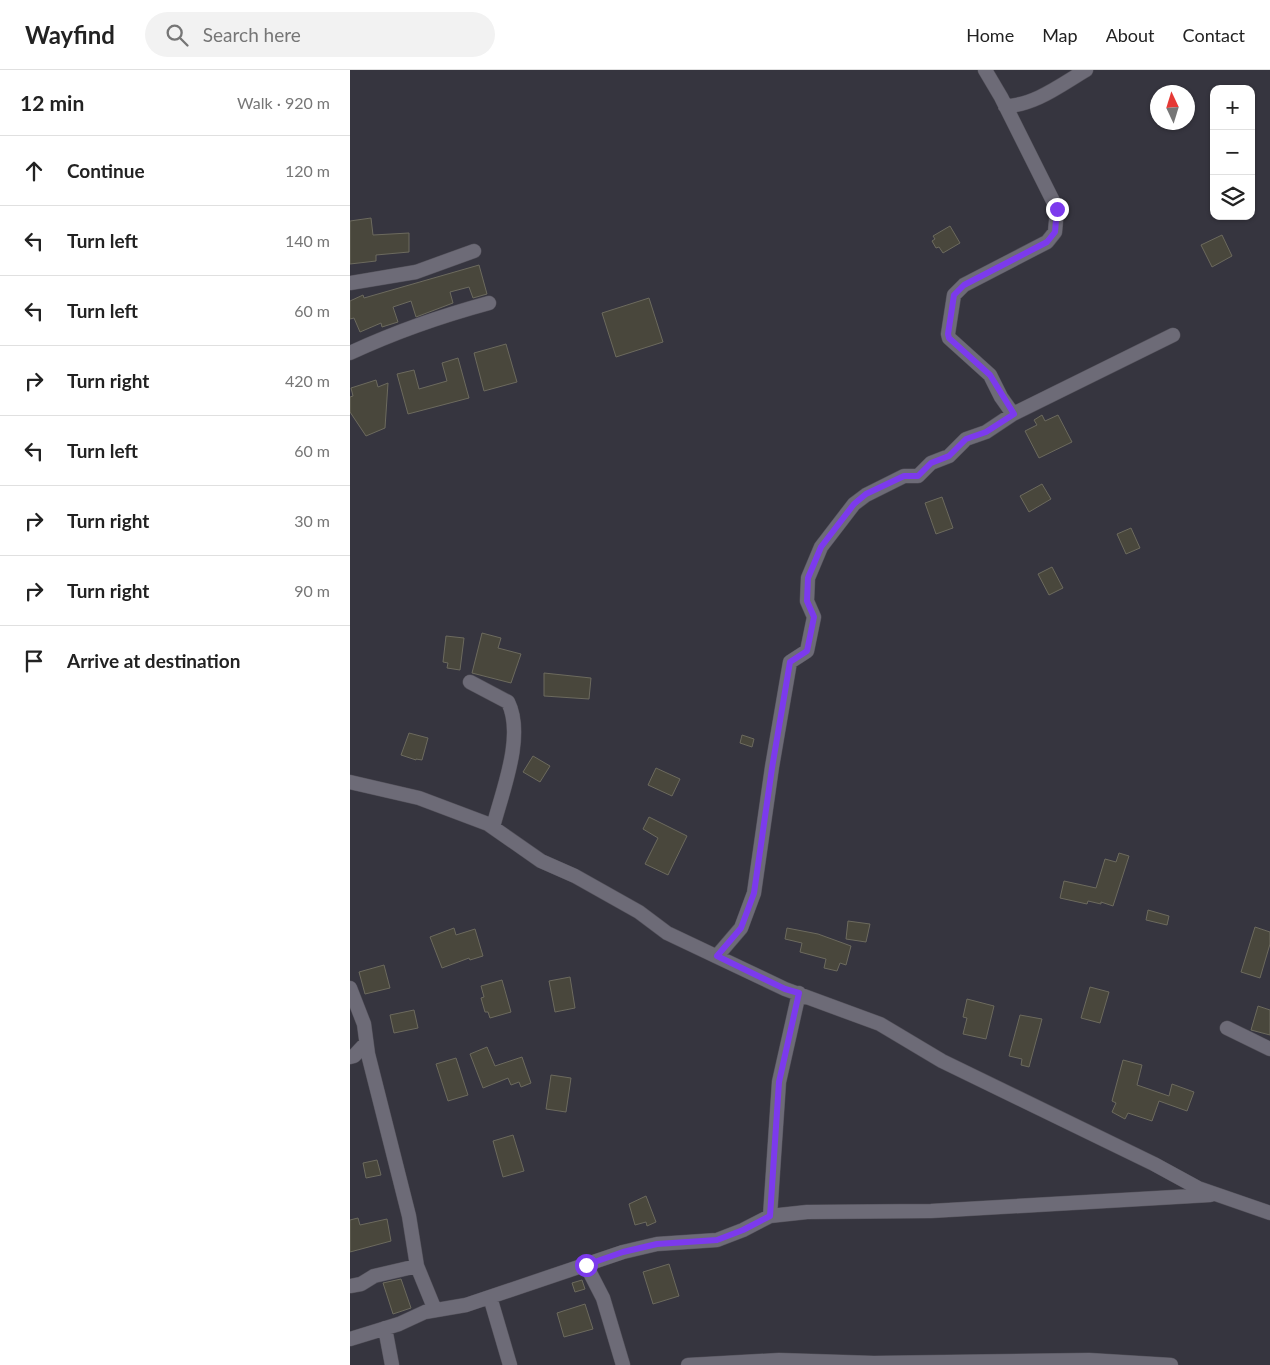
<!DOCTYPE html>
<html lang="en">
<head>
<meta charset="utf-8">
<style>
  body { margin:0; font-family:Lato,sans-serif; background:#f2f2f2; color:#222 }
  .controls { position:absolute; right:15px; top:15px; display:grid; overflow:hidden; border-radius:10px; box-shadow:0 1px 4px #0004 }
  .controls button { width:45px; height:45px; display:grid; place-items:center; padding:0; border:0; border-bottom:1px solid #e0e0e0; background:#fff; color:#222; font:25px sans-serif }
  .compass { position:absolute; left:800px; top:15px; width:45px; height:45px; border-radius:50%; background:#fff; box-shadow:0 1px 4px #0004; rotate:356deg }
  .stop { position:absolute; width:15px; height:15px; margin:-11px; border:4px solid #7c3aed; border-radius:50%; background:#fff }
  .stop.end { background:#7c3aed; border-color:#fff; box-shadow:0 1px 5px #0008 }
  .list { margin:0; padding:0; list-style:none }
  h2 { display:flex; justify-content:space-between; align-items:center; height:65px; margin:0; padding:0 20px; font-size:21px }
  h2 small { font-size:16px; font-weight:400; color:#767676 }
  .list li { display:grid; grid-template-columns:32px 1fr auto; gap:15px; align-items:center; box-sizing:border-box; height:70px; padding:0 20px; border-top:1px solid #e0e0e0 }
  .list b { display:block; font-size:19px; white-space:nowrap }
  .list em { font-size:16px; font-style:normal; color:#767676 }
  .icon { flex:none; width:28px; height:28px; fill:none; stroke:currentColor; stroke-width:2; stroke-linecap:round; stroke-linejoin:round }
  .map { position:relative; flex:none; width:920px; height:1295px; overflow:hidden }
  header { display:flex; align-items:center; gap:30px; box-sizing:border-box; height:70px; padding:0 25px; background:#fff; border-bottom:1px solid #e0e0e0 }
  header strong { font-size:24px }
  nav { display:flex; gap:28px; margin-inline-start:auto; font-size:18px }
  .search { width:350px; height:45px; background:#f2f2f2; display:flex; align-items:center; gap:12px; box-sizing:border-box; padding:0 18px; border-radius:28px; color:#767676; font-size:19px }
  main { display:flex }
  aside { flex:1; background:#fff }
  .map>svg:first-child { display:block }
</style>
</head>
<body>
<header>
<strong>Wayfind</strong>
<div class="search"><svg class="icon" aria-label="search" viewBox="0 0 24 24"><circle cx="10" cy="10" r="6"/><path d="M15 15l6 6"/></svg>Search here</div>
<nav><a>Home</a><a>Map</a><a>About</a><a>Contact</a></nav>
</header>
<main>
<aside>
<h2>12 min<small>Walk · 920 m</small></h2>
<ul class="list">
<li><svg class="icon" aria-label="ahead" viewBox="0 0 24 24"><path d="M12 20V5M6 11l6-6 6 6"/></svg><div><b>Continue</b></div><em>120 m</em></li>
<li><svg class="icon" aria-label="left" viewBox="0 0 24 24"><path d="M17 20v-9H6M10 6l-5 5 5 5"/></svg><div><b>Turn left</b></div><em>140 m</em></li>
<li><svg class="icon" aria-label="left" viewBox="0 0 24 24"><path d="M17 20v-9H6M10 6l-5 5 5 5"/></svg><div><b>Turn left</b></div><em>60 m</em></li>
<li><svg class="icon" aria-label="right" viewBox="0 0 24 24"><path d="M7 20v-9h11M14 6l5 5-5 5"/></svg><div><b>Turn right</b></div><em>420 m</em></li>
<li><svg class="icon" aria-label="left" viewBox="0 0 24 24"><path d="M17 20v-9H6M10 6l-5 5 5 5"/></svg><div><b>Turn left</b></div><em>60 m</em></li>
<li><svg class="icon" aria-label="right" viewBox="0 0 24 24"><path d="M7 20v-9h11M14 6l5 5-5 5"/></svg><div><b>Turn right</b></div><em>30 m</em></li>
<li><svg class="icon" aria-label="right" viewBox="0 0 24 24"><path d="M7 20v-9h11M14 6l5 5-5 5"/></svg><div><b>Turn right</b></div><em>90 m</em></li>
<li><svg class="icon" aria-label="arrive" viewBox="0 0 24 24"><path d="M6 21V4h12l-3 4 3 4H6"/></svg><div><b>Arrive at destination</b></div></li>
</ul>
</aside>
<div class="map">
<svg width="920" height="1295" viewBox="0 0 920 1295">
  <rect width="100%" height="100%" fill="#36353f"/>
  <!-- building -->
  <path fill="#49473c" stroke="#6c6a5e" d="M21,148l2,17 36,-2v19l-33,3v6l-26,3v-43z
    M600,156l10,17 -17,10 -4,-6 -3,1 -4,-7 3,-2 -2,-3z
    M872,165l10,21 -20,11 -11,-22z
    M129,195l8,29 -14,4 -4,-11 -19,5 3,11 -37,14 -5,-16 -18,6 5,15 -16,5 -1,-4 -21,9 -6,-14 -4,1v-18l13,-6 1,3z
    M299,228l14,44 -47,15 -14,-44z
    M156,274l11,38 -33,9 -10,-38z
    M108,288l11,40 -61,16 -11,-40 17,-4 5,19 28,-8 -5,-18z
    M26,310l2,7 10,-4 -3,45 -19,8 -16,-24v-15l3,-1 -2,-8z
    M692,345l3,6 13,-6 14,27 -33,16 -14,-27 12,-6 -3,-5z
    M692,414l9,15 -22,13 -9,-16z
    M592,427l11,31 -17,6 -11,-31z
    M781,458l9,20 -14,6 -9,-20z
    M702,497l11,21 -14,7 -11,-21z
    M132,563l19,5 -3,10 23,6 -10,29 -39,-10z
    M96,566l18,2 -4,32 -13,-2 1,-5 -5,-1z
    M194,603l47,5 -2,21 -45,-3z
    M59,663l19,5 -6,22 -6,-1v1l-15,-5z
    M392,665l12,4 -2,8 -12,-4z
    M183,686l17,10 -10,16 -17,-10z
    M306,698l24,11 -8,17 -24,-11z
    M299,747l38,19 -19,39 -23,-11 13,-26 -15,-9z
    M769,783l10,3 -16,50 -12,-4v2l-13,-3 -1,3 -27,-6 4,-17 32,7 9,-29 11,3z
    M798,840l21,6 -2,9 -21,-5z
    M498,851l22,3 -4,18 -20,-3z
    M905,857l15,5v12l-10,34 -19,-6z
    M104,858l2,7 19,-6 8,27 -13,4 -1,-2 -27,10 -12,-31z
    M437,858l31,6 33,12 -5,19 -6,-2 -3,8 -13,-3 2,-9 -26,-7 2,-9 -17,-4z
    M34,895l6,23 -25,6 -6,-22z
    M220,907l5,31 -20,4 -6,-31z
    M152,910l9,32 -21,6 -2,-6h-3l-4,-14 3,-1 -3,-11z
    M740,917l19,5 -9,31 -19,-5z
    M617,929l27,7 -8,33 -23,-5 4,-16 -4,-1z
    M908,936l12,4v25l-19,-5z
    M64,940l4,18 -24,5 -4,-18z
    M670,945l22,4 -13,48 -8,-2 1,-6 -13,-3z
    M137,977l8,19 27,-9 9,26 -10,4 -2,-5 -8,3 -3,-7 -25,10 -13,-34z
    M106,988l12,37 -20,6 -12,-37z
    M773,990l19,5 -5,20 32,11 3,-12 22,8 -7,19 -28,-10 -7,20 -24,-8 -3,6 -13,-7 4,-9 -4,-2z
    M201,1005l20,3 -5,34 -20,-3z
    M163,1065l11,36 -21,6 -10,-36z
    M27,1090l4,15 -15,3 -3,-15z
    M296,1126l10,26 -9,4 -1,-4 -11,3 -6,-21z
    M8,1148l2,7 27,-6 4,22 -41,11v-32z
    M319,1194l10,32 -26,8 -10,-32z
    M51,1209l10,29 -18,6 -10,-31z
    M232,1210l3,9 -10,3 -3,-9z
    M235,1234l8,25 -29,8 -7,-24z"/>
  <g fill="none" stroke-linecap="round" stroke-linejoin="round">
    <defs>
      <path id="minor" d="M635,0l16,27 56,112 -2,23 -8,10 -83,43 -10,10 -6,39 1,4 41,37 11,22 12,17
        M655,36c29,0 57,-22 81,-36
        M0,213l66,-11 58,-21
        M0,283c45,-21 91,-37 139,-50
        M120,612l38,20c17,34 -6,90 -15,125
        M0,712l69,16 69,26 53,37 34,15 64,36 28,21 118,56 95,35 62,37 212,103 44,24 72,25
        M367,886l24,-28 13,-35 18,-126 18,-105 17,-11 7,-34 -7,-16 1,-23 13,-31 33,-43 12,-9 38,-19h14l13,-13 18,-7 17,-17 20,-7 27,-18 160,-79
        M0,918l14,36 4,30 41,162 8,50 18,44
        M877,958l43,21
        M0,987l4,-1 12,-13
        M420,1146l9,-134 20,-89
        M236,1195l17,33 20,67
        M0,1216l11,-2 13,-8 43,-10
        M140,1227l20,68
        M35,1258l7,37
        M0,1269l49,-15 26,-12 41,-7 157,-53 34,-8 60,-4 26,-10 27,-14 37,-4 124,-1 279,-16
        M338,1295l91,-5 95,3 215,-3 82,5"/>
    </defs>
    <!-- minor casing -->
    <use href="#minor" stroke="#53515a" stroke-width="15"/>
    <!-- minor -->
    <use href="#minor" stroke="#6d6b77" stroke-width="14"/>
  </g>
  <g fill="none" stroke-linecap="round" stroke-linejoin="round">
    <!-- route -->
    <path stroke="#7c3aed" stroke-width="6" d="M236,1195l37,-13 34,-8 60,-4 26,-10 27,-14 9,-134 20,-89 -14,-4 -68,-33 24,-28 13,-35 18,-125 18,-106 17,-11 7,-34 -7,-16 1,-23 13,-31 33,-43 12,-10 38,-18h14l13,-13 18,-7 17,-17 20,-7 28,-18 -24,-39 -41,-37 -1,-4 6,-39 10,-10 83,-43 8,-10 2,-23"/>
  </g>
</svg>
<div class="controls">
<button>+</button>
<button>−</button>
<button><svg class="icon" aria-label="layers" viewBox="0 0 24 24"><path d="M12 4l9 5-9 5-9-5zM3 14l9 5 9-5"/></svg></button>
</div>
<svg class="compass" viewBox="-18 -18 36 36"><path d="M0-13l5 13h-10z" fill="#e53935"/><path d="M0 13l5-13h-10z" fill="#767676"/></svg>
<div class="stop" style="left:236px;top:1195px"></div>
<div class="stop end" style="left:707px;top:139px"></div>
</div>
</main>
</body>
</html>
